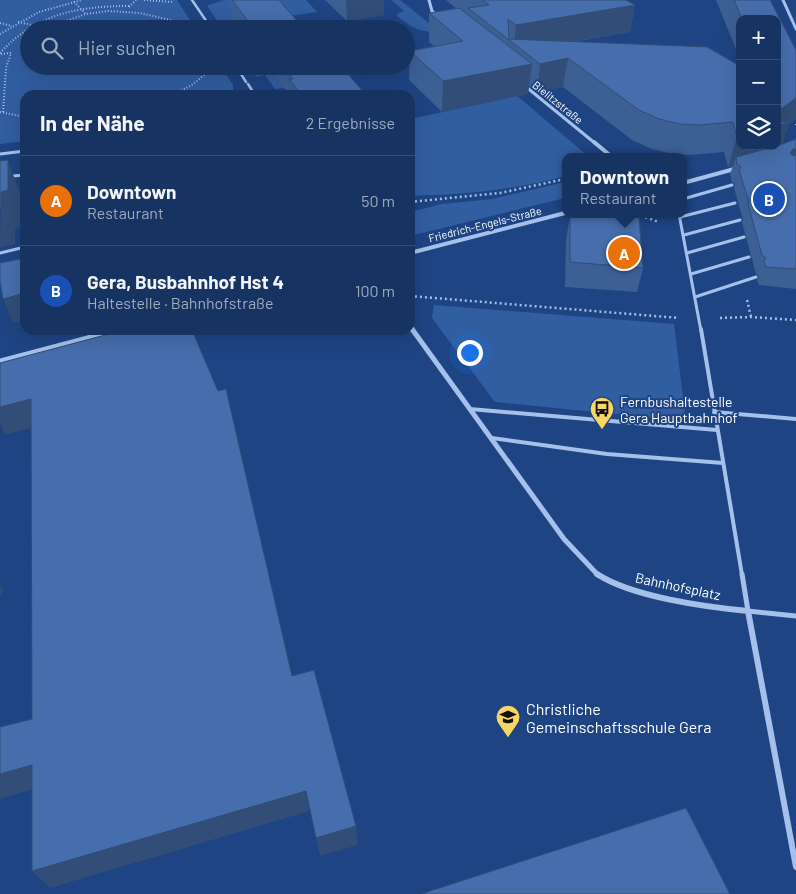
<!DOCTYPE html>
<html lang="de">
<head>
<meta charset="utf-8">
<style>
  body { margin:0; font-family:Barlow,sans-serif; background:#1f3b68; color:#f1f3f6 }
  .controls { position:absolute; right:15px; top:15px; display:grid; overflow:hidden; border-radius:10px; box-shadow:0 5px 20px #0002 }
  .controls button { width:45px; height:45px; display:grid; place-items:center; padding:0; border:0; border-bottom:1px solid #354e77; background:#163362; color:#f1f3f6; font:25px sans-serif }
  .you { position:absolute; left:469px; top:352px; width:18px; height:18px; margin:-12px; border:4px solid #fff; border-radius:50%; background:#1a73e8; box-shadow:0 0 0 8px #1a73e833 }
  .badge { display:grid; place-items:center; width:32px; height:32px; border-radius:50%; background:#e797bd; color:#fff; font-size:16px; font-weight:700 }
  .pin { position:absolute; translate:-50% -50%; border:2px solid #fff; box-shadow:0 1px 5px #0006 }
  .popup { position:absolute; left:562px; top:153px; width:125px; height:65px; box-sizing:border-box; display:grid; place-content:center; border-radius:10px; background:#163362; filter:drop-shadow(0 1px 4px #0005); font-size:16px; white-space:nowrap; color:#9eaabe }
  .popup b { font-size:19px; color:#f1f3f6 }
  .popup::after { content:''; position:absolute; left:50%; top:100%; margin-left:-10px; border:10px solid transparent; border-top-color:#163362 }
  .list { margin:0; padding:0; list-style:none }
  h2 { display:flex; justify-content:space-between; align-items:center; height:65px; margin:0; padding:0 20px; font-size:21px }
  h2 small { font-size:16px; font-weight:400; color:#9eaabe }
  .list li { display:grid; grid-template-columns:32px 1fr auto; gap:15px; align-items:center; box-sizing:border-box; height:90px; padding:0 20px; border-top:1px solid #354e77 }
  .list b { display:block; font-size:19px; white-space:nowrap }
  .list p { margin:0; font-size:16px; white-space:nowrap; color:#9eaabe }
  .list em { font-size:16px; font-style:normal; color:#9eaabe }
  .icon { flex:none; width:28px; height:28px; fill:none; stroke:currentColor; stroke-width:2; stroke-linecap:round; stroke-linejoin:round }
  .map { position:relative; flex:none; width:796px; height:894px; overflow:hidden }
  .search { position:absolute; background:#163362; box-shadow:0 5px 20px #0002; left:20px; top:20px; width:395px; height:55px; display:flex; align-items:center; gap:12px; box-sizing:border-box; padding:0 18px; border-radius:28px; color:#9eaabe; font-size:19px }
  .panel { position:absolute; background:#163362; box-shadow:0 5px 20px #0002; left:20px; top:90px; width:395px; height:245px; border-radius:15px }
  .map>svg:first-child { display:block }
</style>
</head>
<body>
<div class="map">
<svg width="796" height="894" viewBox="0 0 796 894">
  <rect width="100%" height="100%" fill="#1e4483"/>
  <!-- green -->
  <path fill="#315da1" d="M0,0h177l19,29h-167v37h192l12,19v10h-208v46l-25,3z
    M223,0h83l11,12 -35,5 -5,-5 -46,7 6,10h-14l-16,-23z
    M391,0h9l39,31c-18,3 -29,-5 -42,-15l1,-3 6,-2z
    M249,66h19l16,22 -9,1 -10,-14 -9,2z
    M515,94l74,63h-24v19c-50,14 -103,19 -155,20v-77l94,-20z
    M565,182v16l-155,38v-24l32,-8 50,-5z
    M434,305l240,19 12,97 -191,-19 -63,-84z"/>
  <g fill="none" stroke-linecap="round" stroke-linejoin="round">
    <!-- path-far1 -->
    <path stroke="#a5c0ea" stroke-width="2" stroke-dasharray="1 2" stroke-linecap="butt" d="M144,0l29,2
      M74,2l12,12
      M129,7l7,-7
      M18,22l28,6 40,-14 22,-3 32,2 43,10
      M0,23l12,3
      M0,34l39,-22 43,-12
      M0,53c37,-40 79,-47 131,-47
      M1,54l10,-1 -5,15 -3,45
      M170,95c17,-6 31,-14 41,-29
      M0,112l25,5
      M796,124v3"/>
    <!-- path -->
    <path stroke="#a5c0ea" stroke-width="2.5" stroke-dasharray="2 3" stroke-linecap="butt" d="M410,202l90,-9 65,-14
      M636,214l23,8
      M410,296l269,22
      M747,300l4,17
      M720,318l31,-1 45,3"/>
    <!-- service-far2 -->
    <path stroke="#a5c0ea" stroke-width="3" d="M0,154l25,-3
      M0,177l25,-2
      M683,199l49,-14
      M679,214l22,117
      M680,217l55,-14
      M684,235l56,-15
      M0,253l25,-6
      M687,253l57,-16
      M691,274l58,-17
      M695,297l61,-20"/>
    <!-- service-far1 -->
    <path stroke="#a5c0ea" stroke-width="4" d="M701,329l41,246
      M470,409l247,21
      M714,412l82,7
      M492,438l115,16 116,9"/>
    <!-- service -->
    <path stroke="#a5c0ea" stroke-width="5" d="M742,574l6,37 48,5"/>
    <!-- pedestrian -->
    <path stroke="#a5c0ea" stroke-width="2.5" d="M192,0l19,28
      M236,66l10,16
      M248,84l7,11"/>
    <!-- minor-far3 -->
    <path stroke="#a5c0ea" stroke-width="3" d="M429,0l3,11 7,6
      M783,0l13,29
      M525,86l71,58"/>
    <!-- minor-far2 -->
    <path stroke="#a5c0ea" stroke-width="4" d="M594,142l18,15
      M683,183l55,-15
      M410,253l155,-40
      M410,326l3,5
      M116,331l2,-1"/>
    <!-- minor-far1 -->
    <path stroke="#a5c0ea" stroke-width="5" d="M412,329l152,210 34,36
      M0,361l118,-31"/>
    <!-- minor -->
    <path stroke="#a5c0ea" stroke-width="6" d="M597,574c35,23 109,33 151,37l48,256"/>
  </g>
  <!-- wall -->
  <path fill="#3c5f94" d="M230,0h49l25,29h-64l-8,-10z
    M325,0h59v15l-37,6z
    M446,0h180l9,5 -5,27 -57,10 134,5 32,19 1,-2v82h37v-127h-37v40l-24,-59h54l26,50v69l-7,5 -7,20 14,-5v150l-37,-4 -2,-5 2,-4 -3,-2 -14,-52 1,-2 -9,-32 1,-4 -3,-2 -2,-8 3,-8 -5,1 -4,-15 -34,3 -17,-1 -21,-5 -20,-9 -69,-53 -26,5 -8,-6 -1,8 -86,18 -33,-32 1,-29 24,-5 -5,-4v-29l28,-4z
    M268,66h73l25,29h-77z
    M570,216l73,52 -6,24 -72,-5 1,-47z"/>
  <!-- shaded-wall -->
  <path fill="#314d78" d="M346,0h38v15l-37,6z
    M635,5l-5,27 -107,18 -9,-6 2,-19z
    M568,58l-5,29 -26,5 3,-28z
    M532,64l-4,30 -86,18 1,-31z
    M796,98v21l-7,5 -10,28 -42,13 -1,-8 -3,9 -5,1 9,-30 3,-1v10h37v-34z
    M793,149h3v16l-6,-12z
    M8,160l13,36 1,31 -7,1v16l-15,3 1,-55z
    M25,293v27l-12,3 -10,-24z
    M31,399l11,26 -37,10 -5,-11v-17z
    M0,585l3,5 -3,8z
    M32,765l16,20 -48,14v-25z
    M306,791l4,20 -260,77 -18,-17z
    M356,826l2,19 -38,11 -4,-18z"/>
  <!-- building -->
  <path fill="#466eac" stroke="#314d78" d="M232,0h47l25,29h-50z
    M482,0h144l9,5 -119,20 -8,-6 1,20 198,8 33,19v70l-3,1 -4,-15 -35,3 -18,-1 -21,-5 -20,-9 -71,-52 -28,6 -72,-56 21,-3z
    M734,0h36l26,50v48l-19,14v-93h-35z
    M459,8l73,56 -89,17 -33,-30 53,-10 -34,-28z
    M283,66h58l25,29h-64l-13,-16h4z
    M777,122h13l-13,4z
    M796,139v10h-3l-3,4 3,3 3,-1v114l-30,-2 -2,-5 2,-4 -4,-3 -14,-51 1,-2 -10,-32 2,-3 -4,-3 -1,-7 41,-11z
    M8,160v30l-7,2v15h-1v-46z
    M577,214h55l7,2 4,52 -73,-6v-46z
    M25,258v35l-22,6 -3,-18v-18z
    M124,330h68l26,61 8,-2 66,287 22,-6 42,156 -40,12 -10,-47 -274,80v-106l-32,9v-47l32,-8 -1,-320 -31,8v-44z
    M686,808l44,86h-309z"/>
  <!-- icons -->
  <defs>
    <symbol id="bus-pin" viewBox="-11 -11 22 30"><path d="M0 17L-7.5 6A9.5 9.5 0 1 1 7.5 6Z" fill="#f9d663" stroke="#1e4483"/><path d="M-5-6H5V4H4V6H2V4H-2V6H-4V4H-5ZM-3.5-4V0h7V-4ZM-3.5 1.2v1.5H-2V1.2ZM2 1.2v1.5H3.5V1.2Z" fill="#111"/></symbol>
    <symbol id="school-pin" viewBox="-11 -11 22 30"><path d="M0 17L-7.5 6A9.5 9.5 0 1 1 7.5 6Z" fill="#f9d663" stroke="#1e4483"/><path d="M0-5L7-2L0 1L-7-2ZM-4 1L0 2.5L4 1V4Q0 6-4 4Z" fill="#111"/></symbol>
  </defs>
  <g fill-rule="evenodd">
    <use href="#bus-pin" x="588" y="395" width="28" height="38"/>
    <use href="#school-pin" x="494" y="703" width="28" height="38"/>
  </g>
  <g text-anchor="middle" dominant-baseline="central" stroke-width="4" stroke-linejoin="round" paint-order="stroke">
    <!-- far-street labels -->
    <g font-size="11" fill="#fff" stroke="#1e4483">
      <text transform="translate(558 102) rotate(39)">Bielitzstraße</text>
      <text transform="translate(485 224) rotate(-14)">Friedrich-Engels-Straße</text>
    </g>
    <!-- poi labels -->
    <g font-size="14" fill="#fff" stroke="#1e4483" text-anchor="start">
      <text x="620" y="401">Fernbushaltestelle<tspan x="620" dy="16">Gera Hauptbahnhof</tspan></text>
    </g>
    <!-- street labels -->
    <g font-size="14" fill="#fff" stroke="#1e4483">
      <text transform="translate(678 586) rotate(12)">Bahnhofsplatz</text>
    </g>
    <!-- near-poi labels -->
    <g font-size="16" fill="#fff" stroke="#1e4483" text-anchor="start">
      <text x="526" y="708">Christliche<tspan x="526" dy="18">Gemeinschaftsschule Gera</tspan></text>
    </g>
  </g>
</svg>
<div class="controls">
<button>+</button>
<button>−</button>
<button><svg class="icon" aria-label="layers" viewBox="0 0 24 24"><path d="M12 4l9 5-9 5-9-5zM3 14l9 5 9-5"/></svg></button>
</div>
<div class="you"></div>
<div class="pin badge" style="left:624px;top:253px;background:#e8710a">A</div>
<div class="popup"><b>Downtown</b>Restaurant</div>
<div class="pin badge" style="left:769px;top:199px;background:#1a4fb4">B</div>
<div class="search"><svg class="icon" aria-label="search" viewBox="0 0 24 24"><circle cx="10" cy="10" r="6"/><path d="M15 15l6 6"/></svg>Hier suchen</div>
<section class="panel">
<h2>In der Nähe<small>2 Ergebnisse</small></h2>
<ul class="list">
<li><span class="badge" style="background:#e8710a">A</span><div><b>Downtown</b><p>Restaurant</p></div><em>50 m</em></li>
<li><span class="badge" style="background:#1a4fb4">B</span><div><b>Gera, Busbahnhof Hst 4</b><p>Haltestelle · Bahnhofstraße</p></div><em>100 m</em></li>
</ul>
</section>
</div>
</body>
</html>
